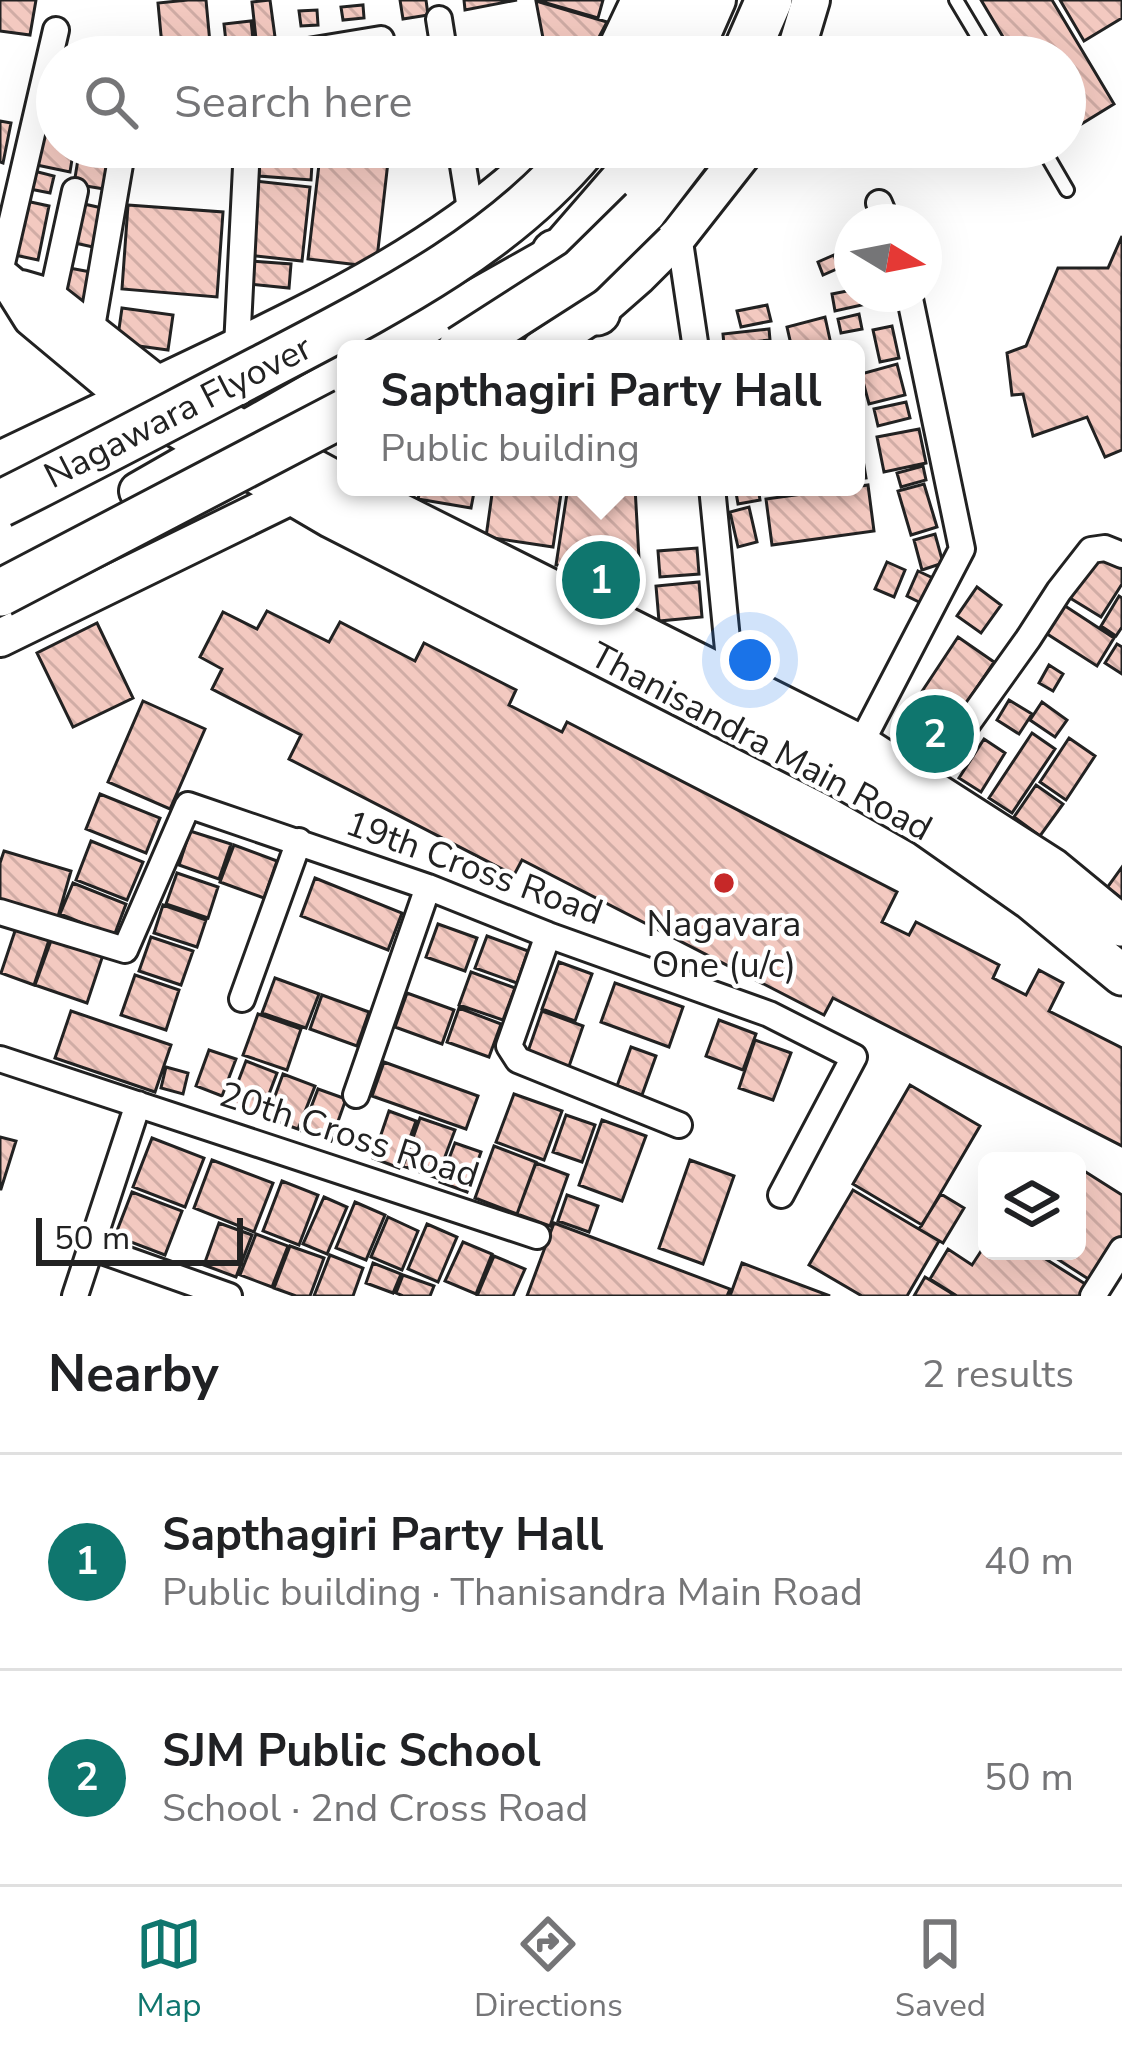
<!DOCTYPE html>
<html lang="en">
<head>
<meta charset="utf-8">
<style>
  body { margin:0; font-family:"Nunito Sans",sans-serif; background:#f2f2f2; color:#202124 }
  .controls { position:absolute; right:36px; bottom:36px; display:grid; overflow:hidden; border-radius:18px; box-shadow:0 12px 48px #0002 }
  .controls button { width:108px; height:108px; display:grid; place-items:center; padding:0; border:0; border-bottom:3px solid #e0e0e0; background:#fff; color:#202124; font:60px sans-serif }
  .compass { position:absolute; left:834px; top:204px; width:108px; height:108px; border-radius:50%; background:#fff; box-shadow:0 12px 48px #0002; rotate:100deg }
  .scale { position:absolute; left:36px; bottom:30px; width:207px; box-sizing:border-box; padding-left:12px; border:6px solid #222; border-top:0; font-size:33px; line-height:42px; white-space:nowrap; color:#222; -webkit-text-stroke:9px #fff; paint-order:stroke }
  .you { position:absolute; left:750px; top:660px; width:42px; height:42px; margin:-30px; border:9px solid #fff; border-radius:50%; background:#1a73e8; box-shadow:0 0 0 18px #1a73e833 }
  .badge { display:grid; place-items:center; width:78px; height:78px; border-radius:50%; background:#0f766e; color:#fff; font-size:39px; font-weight:700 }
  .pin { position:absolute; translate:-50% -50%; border:6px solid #fff; box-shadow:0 3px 12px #0006 }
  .popup { position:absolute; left:337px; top:340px; width:528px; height:156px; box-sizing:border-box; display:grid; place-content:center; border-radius:18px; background:#fff; filter:drop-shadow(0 3px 9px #0005); font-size:39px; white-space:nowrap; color:#757577 }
  .popup b { font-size:45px; color:#202124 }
  .popup::after { content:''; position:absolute; left:50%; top:100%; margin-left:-24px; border:24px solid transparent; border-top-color:#fff }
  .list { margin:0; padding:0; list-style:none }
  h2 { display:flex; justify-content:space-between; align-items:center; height:156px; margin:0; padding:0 48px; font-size:51px }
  h2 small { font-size:39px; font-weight:400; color:#757577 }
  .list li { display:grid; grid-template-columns:78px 1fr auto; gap:36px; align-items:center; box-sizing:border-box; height:216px; padding:0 48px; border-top:3px solid #e0e0e0 }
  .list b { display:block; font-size:45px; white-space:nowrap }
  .list p { margin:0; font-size:39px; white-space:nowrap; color:#757577 }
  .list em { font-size:39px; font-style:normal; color:#757577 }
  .icon { flex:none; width:66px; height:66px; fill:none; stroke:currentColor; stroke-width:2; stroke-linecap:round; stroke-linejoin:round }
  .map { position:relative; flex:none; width:1122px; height:1296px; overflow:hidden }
  .search { position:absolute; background:#fff; box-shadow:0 12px 48px #0002; left:36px; right:36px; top:36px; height:132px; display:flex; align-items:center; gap:30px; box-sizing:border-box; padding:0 42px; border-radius:66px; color:#757577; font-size:45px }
  .sheet { height:588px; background:#fff }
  nav { display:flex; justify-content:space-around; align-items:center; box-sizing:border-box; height:168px; border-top:3px solid #e0e0e0; background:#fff; font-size:33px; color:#757577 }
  nav a { display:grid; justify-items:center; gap:6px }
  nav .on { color:#0f766e }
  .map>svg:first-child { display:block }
</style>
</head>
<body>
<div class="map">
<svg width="1122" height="1296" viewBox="0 0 1122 1296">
  <defs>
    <pattern id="building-back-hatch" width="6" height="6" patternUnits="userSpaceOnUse" patternTransform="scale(3)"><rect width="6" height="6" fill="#f3c9c0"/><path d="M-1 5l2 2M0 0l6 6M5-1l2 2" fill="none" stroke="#d0aca5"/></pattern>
  </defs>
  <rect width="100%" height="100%" fill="#fff"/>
  <!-- building -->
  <path fill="url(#building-back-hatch)" stroke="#222" stroke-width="3" d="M0,0h36l-6,35 -30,-4z
    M188,0h18l5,54 -48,3 -5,-54z
    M270,0l5,37 -19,2 -4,-37z
    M400,0h26l2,15 -25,4z
    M464,0h53l-52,10z
    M536,0h67l-5,18z
    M981,0h71l62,104 -49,30v-77h-50z
    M1060,0h62v18l-38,23z
    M536,1l71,21 -18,34 -46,-18z
    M363,5l1,13 -21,2 -2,-13z
    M317,10l1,15 -17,1 -2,-15z
    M251,21l2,18 -27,3 -2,-18z
    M543,38l46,18 -42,1z
    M47,84l10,2v61h17l-4,25 -38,-8z
    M0,121l11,2 -8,40 -3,-1z
    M80,147h36l-6,43 -36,-6z
    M261,147h52l-2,33 -52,-4z
    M321,147l68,6 -13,114 -68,-8z
    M34,171l20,5 -4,17 -20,-4z
    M255,181l55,6 -8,74 -55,-6z
    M26,201l23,5 -11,54 -23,-5z
    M75,202l36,8 -9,39 -36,-8z
    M128,205l95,7 -6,85 -95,-8z
    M1122,236v214l-17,7 -18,-40 -54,19 -10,-42 -11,1 -5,-42 19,-7 32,-78h50z
    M834,255l5,13 -16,7 -5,-13z
    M252,261l39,3 -2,24 -39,-4z
    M64,267l32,6 -5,29 -32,-6z
    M852,290v4h31l1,6 -49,11 -3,-17z
    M767,305l4,16 -30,6 -4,-16z
    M122,308l51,7 -5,35 -51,-7z
    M859,314l3,15 -21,4 -3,-14z
    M825,317l7,32h-40l-5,-22z
    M892,326l7,32 -19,4 -7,-32z
    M769,329l1,11 -46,5 -1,-11z
    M897,364l8,31 -36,9 -8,-30z
    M906,402l4,16 -32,8 -4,-17z
    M856,418l10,60 -10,1z
    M919,429l7,34 -42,9 -7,-35z
    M923,466l3,14 -25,7 -4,-14z
    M924,484l13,43 -26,8 -13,-44z
    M868,485l6,46 -102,14 -6,-46z
    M421,487h54l-4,21 -53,-9z
    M493,487h69l-9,60 -67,-10z
    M568,487h67l5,90 -84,-12z
    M735,487h23l2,13 -22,4z
    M749,507l8,35 -19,5 -8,-35z
    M935,534l8,29 -21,7 -8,-30z
    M697,548l2,26 -39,3 -2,-26z
    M1097,554l25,15v15l-21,33 -31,-19z
    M887,562l18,8 -11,27 -19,-8z
    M918,571l17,8 -12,25 -16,-8z
    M699,582l3,35 -43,4 -3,-35z
    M977,587l24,18 -20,28 -24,-17z
    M1119,596l3,2v29l-6,9 -15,-10z
    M1059,602l55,36 -17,28 -56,-36z
    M267,611l62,31 11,-20 75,39 9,-18 92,47 -7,15 53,27 5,-10 330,170 -15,30 27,13 7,-13 83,43 -6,13 33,17 13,-25 24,13 -14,28 73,37v98l-289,-148 -9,17 -302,-155 -8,15 -225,-116 12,-24 -89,-46 10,-20 -22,-12 23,-45 34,17z
    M97,623l36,75 -60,29 -36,-74z
    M958,637l36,25 -53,79 -36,-24z
    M1117,644l5,3v27l-17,-11z
    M1049,665l14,9 -10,17 -14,-8z
    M1009,700l23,14 -13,20 -22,-14z
    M143,701l62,28 -35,80 -62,-27z
    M1042,702l25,18 -12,17 -25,-17z
    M1032,733l23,16 -43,64 -23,-15z
    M1069,738l26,18 -29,44 -26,-18z
    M984,739l21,14 -24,39 -22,-14z
    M1036,785l27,19 -23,32 -26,-19z
    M100,794l60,24 -14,35 -60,-24z
    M190,831l41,13 -12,35 -40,-14z
    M91,841l52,21 -16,38 -51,-20z
    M234,845l43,16 -13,37 -44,-16z
    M4,851l67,20 -14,49 -57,-17v-40z
    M1122,867v29l-1,2 -14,-10z
    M177,873l41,14 -10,31 -42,-14z
    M315,878l87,35 -14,37 -87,-34z
    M73,883l53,21 -12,32 -54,-22z
    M163,905l43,15 -9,27 -43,-14z
    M438,924l39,14 -12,33 -39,-14z
    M17,925l33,12 -16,48 -33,-12z
    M487,936l41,15 -11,32 -42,-15z
    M151,937l42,14 -12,34 -42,-14z
    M52,938l51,17 -16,48 -52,-18z
    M559,962l33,12 -17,47 -33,-12z
    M471,972l44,16 -12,32 -44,-15z
    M135,975l44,15 -13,40 -45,-15z
    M275,978l44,16 -13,34 -44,-15z
    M615,983l68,24 -14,40 -68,-25z
    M407,993l47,17 -12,34 -47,-17z
    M322,995l47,17 -12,34 -47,-17z
    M459,1008l42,16 -12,33 -42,-15z
    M71,1011l100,34 -16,47 -100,-34z
    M542,1011l41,15 -17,49 -41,-15z
    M258,1014l43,15 -14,41 -44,-15z
    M719,1020l37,14 -13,36 -37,-14z
    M755,1040l36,13 -18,47 -34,-12z
    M631,1047l25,9 -14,39 -25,-9z
    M209,1050l27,9 -14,37 -26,-10z
    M246,1061l31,12 -16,42 -31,-12z
    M384,1062l94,34 -12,33 -94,-33z
    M166,1067l22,6 -5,21 -22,-6z
    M283,1074l32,12 -17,43 -31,-11z
    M910,1085l70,41 -58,99 -69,-41z
    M318,1089l28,10 -15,42 -29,-10z
    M514,1094l48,17 -18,49 -48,-18z
    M389,1111l27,10 -17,47 -26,-10z
    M566,1115l29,10 -13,37 -29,-10z
    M420,1118l35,12 -18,48 -34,-12z
    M602,1120l44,16 -24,65 -43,-16z
    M0,1137l16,4 -15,48h-1z
    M152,1138l52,20 -19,49 -52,-20z
    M455,1143l26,9 -14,40 -27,-10z
    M494,1146l42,16 -19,52 -42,-16z
    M212,1160l61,23 -19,49 -60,-24z
    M690,1160l44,16 -31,88 -44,-16z
    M536,1163l32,12 -18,51 -33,-12z
    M1081,1169l41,26v41l-29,46 -48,-31h32v-76z
    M282,1181l36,14 -19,50 -36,-14z
    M853,1190l86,51 -32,55h-45l-53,-31z
    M132,1192l50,19 -17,44 -50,-19z
    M941,1194l23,14 -21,35 -24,-14z
    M567,1195l31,11 -9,26 -31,-11z
    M324,1197l23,10 -20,47 -24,-10z
    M355,1202l30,13 -19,45 -30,-12z
    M388,1217l30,14 -16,39 -31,-13z
    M219,1223l33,12 -16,42 -32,-12z
    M554,1223l176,66 -3,7h-200z
    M427,1224l30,13 -19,45 -30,-13z
    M256,1234l32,12 -16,41 -32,-12z
    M463,1242l29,12 -16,40 -31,-13z
    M987,1242v9h46l57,36 -6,9h-127l-27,-17 18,-30 24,16z
    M290,1246l34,12 -14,38h-14l-22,-8z
    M330,1255l33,13 -10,28h-39z
    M494,1256l31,13 -12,27h-36z
    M373,1263l28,11 -8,19 -27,-10z
    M742,1263l88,33h-100z
    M403,1275l31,11 -4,10h-27l-7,-3z
    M925,1277l31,19h-42z"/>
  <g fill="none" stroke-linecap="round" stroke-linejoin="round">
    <defs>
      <path id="lane" d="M956,0l34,57
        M1042,147l25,43"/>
      <path id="street" d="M439,19l6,38
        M272,57l109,-18
        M460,147l11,68
        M879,203l8,19
        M679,235l17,114
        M0,272l56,-242
        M51,301l24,-110
        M91,333l32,-186
        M237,347l10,-200
        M712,487l19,193
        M860,745l102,-196 -53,-255
        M923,786l105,-147 31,-48 32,-41 14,-2 17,7
        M0,912l125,38 63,-145 240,82 120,48 221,79 85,43 -73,138
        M548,935l-39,111 9,14 161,65
        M242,999l57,-158
        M0,1059l537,177
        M356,1095l72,-208
        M91,1247l138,49
        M75,1296l63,-192
        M1093,1296l29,-46"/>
      <path id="secondary" d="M613,57l27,-57
        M692,57l25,-57
        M794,57l17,-57
        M0,276l12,10 20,32 97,81
        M21,289l24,7 114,90
        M385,349l170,-96 72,-83 13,-23
        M541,349l56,-37 41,-36 41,-41 69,-88
        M0,460c69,-33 139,-66 208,-99 122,-58 244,-118 342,-214
        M138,491l208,-119
        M0,638l315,-154"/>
      <path id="primary" d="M182,398l164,89
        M129,399l203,119 510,260 84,48 104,73 92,76
        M347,487l513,258 193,124 69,57"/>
      <path id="highway" d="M648,57l30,-57
        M744,57l25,-57
        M643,211l49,-64
        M555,253l42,59"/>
    </defs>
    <!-- lane casing -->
    <use href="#lane" stroke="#222" stroke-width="18"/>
    <!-- street casing -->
    <use href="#street" stroke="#222" stroke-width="30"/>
    <!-- secondary casing -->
    <use href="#secondary" stroke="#222" stroke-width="42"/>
    <!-- primary casing -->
    <use href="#primary" stroke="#222" stroke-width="45"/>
    <!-- highway casing -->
    <use href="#highway" stroke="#222" stroke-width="51"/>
    <!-- lane -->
    <use href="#lane" stroke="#fff" stroke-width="12"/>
    <!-- street -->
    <use href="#street" stroke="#fff" stroke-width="24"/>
    <!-- secondary -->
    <use href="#secondary" stroke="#fff" stroke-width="36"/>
    <!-- primary -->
    <use href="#primary" stroke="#fff" stroke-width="39"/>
    <!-- highway -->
    <use href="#highway" stroke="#fff" stroke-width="45"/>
    <defs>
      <path id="highway-bridge" d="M461,349l120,-77 62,-61
        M0,504c88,-44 174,-90 261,-135 116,-61 238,-120 323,-222
        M0,593l346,-181"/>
    </defs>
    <!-- highway-bridge casing -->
    <use href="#highway-bridge" stroke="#222" stroke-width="51" stroke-linecap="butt"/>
    <!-- highway-bridge -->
    <use href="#highway-bridge" stroke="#fff" stroke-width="45"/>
  </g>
  <!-- markers -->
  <circle fill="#c62828" stroke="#fff" stroke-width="4.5" cx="724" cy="883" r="12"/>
  <g text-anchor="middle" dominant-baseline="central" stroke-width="9" stroke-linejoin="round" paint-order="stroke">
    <!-- street labels -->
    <g font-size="36" fill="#222" stroke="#fff">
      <text transform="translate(178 412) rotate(-27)">Nagawara Flyover</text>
      <text transform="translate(761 742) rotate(28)">Thanisandra Main Road</text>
      <text transform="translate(474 868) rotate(20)">19th Cross Road</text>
      <text transform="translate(349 1135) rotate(18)">20th Cross Road</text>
    </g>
    <!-- poi labels -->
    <g font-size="36" fill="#222" stroke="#fff">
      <text x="724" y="924">Nagavara<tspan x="724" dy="41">One (u/c)</tspan></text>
    </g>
  </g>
</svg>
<div class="controls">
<button><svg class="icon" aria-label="layers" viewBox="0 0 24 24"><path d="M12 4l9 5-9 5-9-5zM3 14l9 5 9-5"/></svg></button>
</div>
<svg class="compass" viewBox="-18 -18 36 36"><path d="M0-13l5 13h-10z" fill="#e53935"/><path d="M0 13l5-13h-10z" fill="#757577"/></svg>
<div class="scale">50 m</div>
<div class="you"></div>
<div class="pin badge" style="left:601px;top:580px">1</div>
<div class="popup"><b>Sapthagiri Party Hall</b>Public building</div>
<div class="pin badge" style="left:935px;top:734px">2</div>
<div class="search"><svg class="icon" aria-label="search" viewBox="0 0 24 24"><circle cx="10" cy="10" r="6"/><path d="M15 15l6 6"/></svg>Search here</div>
</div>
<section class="sheet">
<h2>Nearby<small>2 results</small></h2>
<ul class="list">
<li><span class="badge">1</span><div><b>Sapthagiri Party Hall</b><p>Public building · Thanisandra Main Road</p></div><em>40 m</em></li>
<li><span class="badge">2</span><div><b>SJM Public School</b><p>School · 2nd Cross Road</p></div><em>50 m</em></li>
</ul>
</section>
<nav>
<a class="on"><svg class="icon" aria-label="map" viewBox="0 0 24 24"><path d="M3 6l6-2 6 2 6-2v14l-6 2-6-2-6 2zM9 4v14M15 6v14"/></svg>Map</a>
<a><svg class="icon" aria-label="directions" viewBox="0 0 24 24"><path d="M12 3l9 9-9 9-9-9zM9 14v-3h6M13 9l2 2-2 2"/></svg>Directions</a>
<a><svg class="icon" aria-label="saved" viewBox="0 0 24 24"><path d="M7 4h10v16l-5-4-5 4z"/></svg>Saved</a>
</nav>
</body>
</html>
